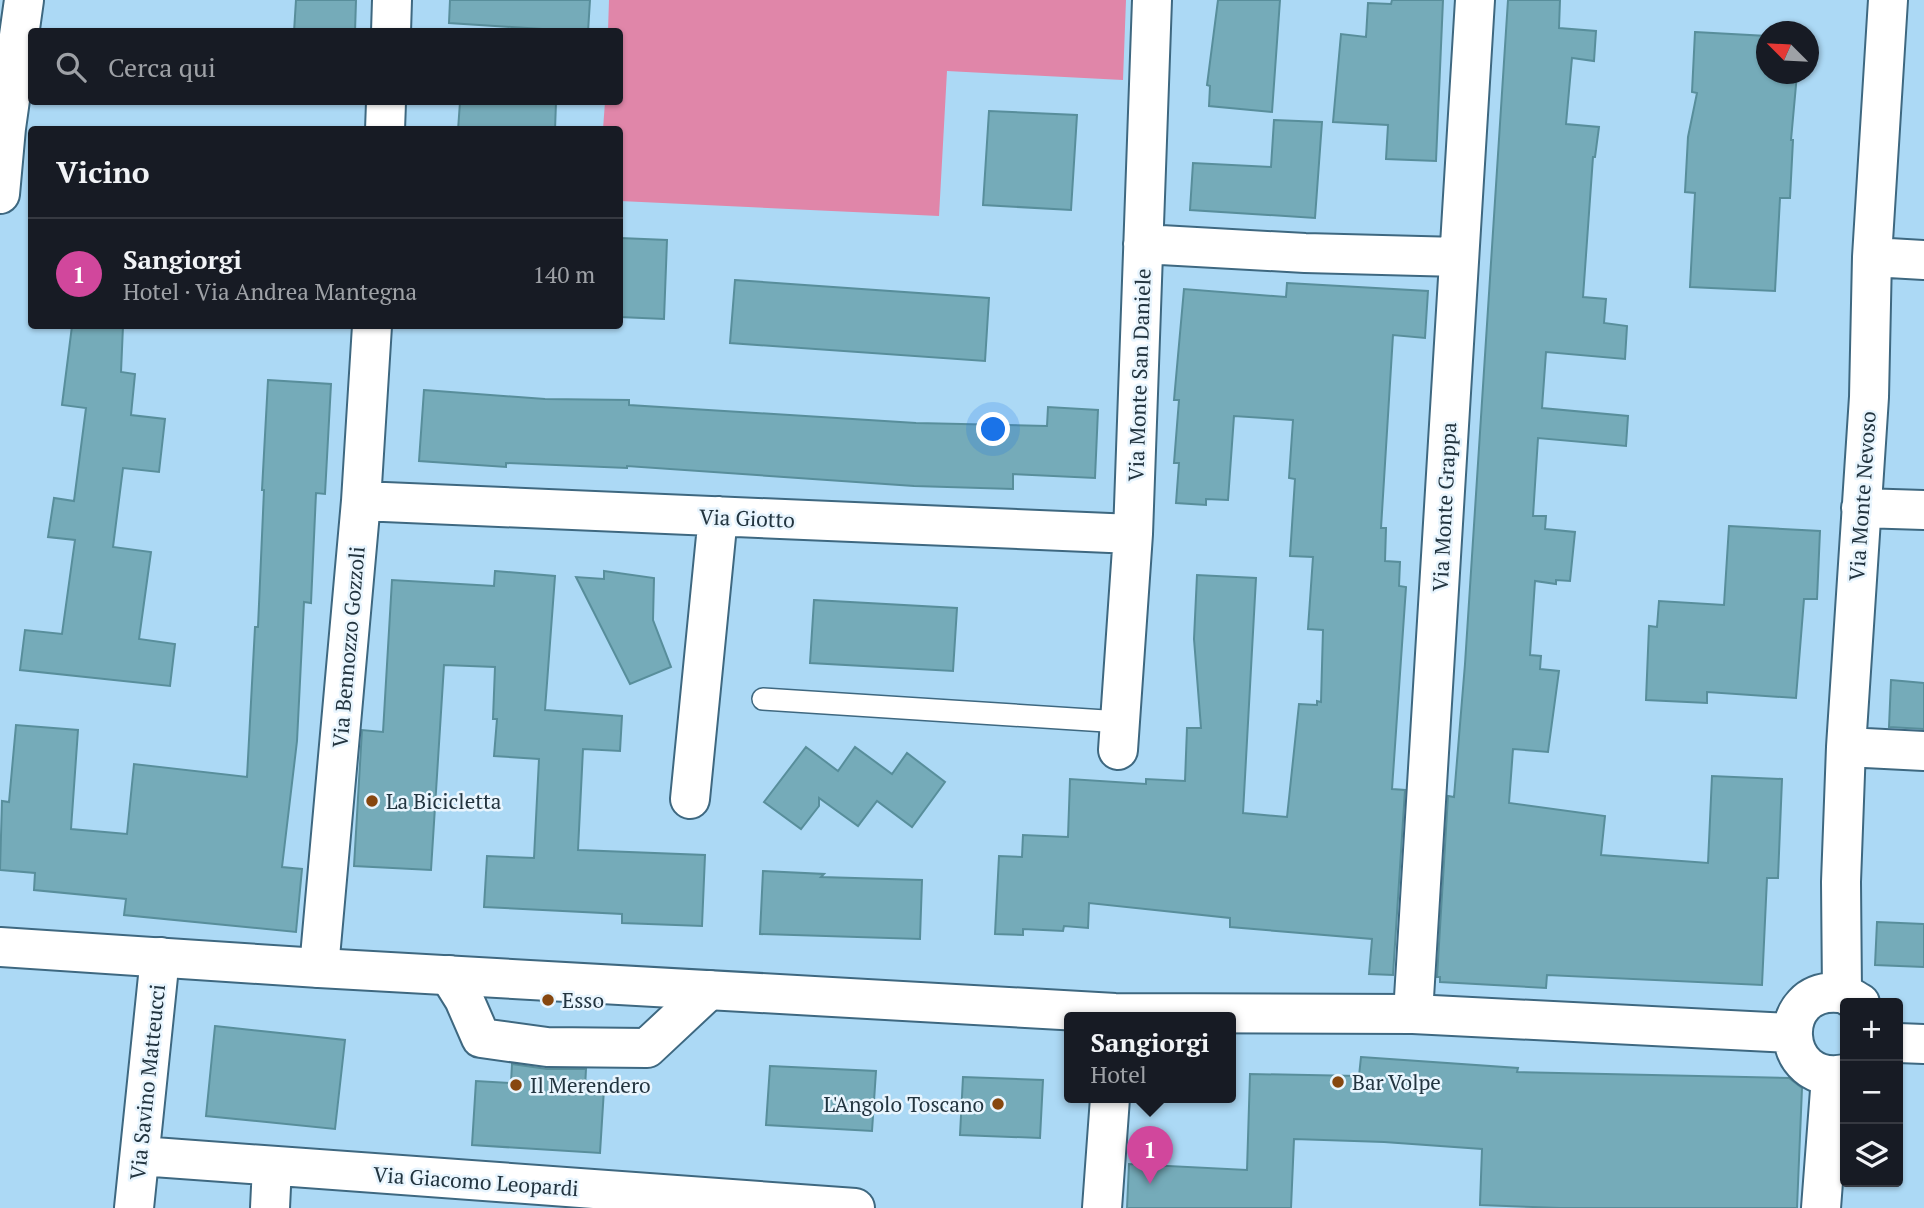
<!DOCTYPE html>
<html lang="it">
<head>
<meta charset="utf-8">
<style>
  body { margin:0; font-family:"PT Serif",serif; background:#242831; color:#f1f3f6 }
  .controls { position:absolute; right:21px; bottom:21px; display:grid; overflow:hidden; border-radius:7px; box-shadow:0 2px 5px #0004 }
  .controls button { width:63px; height:63px; display:grid; place-items:center; padding:0; border:0; border-bottom:2px solid #363941; background:#171b24; color:#f1f3f6; font:35px sans-serif }
  .compass { position:absolute; left:1756px; top:21px; width:63px; height:63px; border-radius:50%; background:#171b24; box-shadow:0 2px 5px #0004; rotate:294deg }
  .you { position:absolute; left:994px; top:430px; width:24px; height:24px; margin:-18px; border:5px solid #fff; border-radius:50%; background:#1a73e8; box-shadow:0 0 0 10px #1a73e833 }
  .badge { display:grid; place-items:center; width:46px; height:46px; border-radius:50%; background:#c1a68e; color:#fff; font-size:23px; font-weight:700 }
  .pin { position:absolute; translate:-50% -58px; filter:drop-shadow(0 2px 4px #0008) }
  .pin::after { content:''; position:absolute; top:37px; width:24px; height:21px; background:inherit; clip-path:polygon(0 0,100% 0,50% 100%) }
  .popup { position:absolute; left:1064px; top:1012px; width:172px; height:91px; box-sizing:border-box; display:grid; place-content:center; border-radius:7px; background:#171b24; filter:drop-shadow(0 2px 5px #0005); font-size:23px; white-space:nowrap; color:#9ea1a6 }
  .popup b { font-size:26px; color:#f1f3f6 }
  .popup::after { content:''; position:absolute; left:50%; top:100%; margin-left:-14px; border:14px solid transparent; border-top-color:#171b24 }
  .list { margin:0; padding:0; list-style:none }
  h2 { display:flex; justify-content:space-between; align-items:center; height:91px; margin:0; padding:0 28px; font-size:30px }
  h2 small { font-size:23px; font-weight:400; color:#9ea1a6 }
  .list li { display:grid; grid-template-columns:46px 1fr auto; gap:21px; align-items:center; box-sizing:border-box; height:112px; padding:0 28px; border-top:2px solid #363941 }
  .list b { display:block; font-size:26px; white-space:nowrap }
  .list p { margin:0; font-size:23px; white-space:nowrap; color:#9ea1a6 }
  .list em { font-size:23px; font-style:normal; color:#9ea1a6 }
  .icon { flex:none; width:38px; height:38px; fill:none; stroke:currentColor; stroke-width:2; stroke-linecap:round; stroke-linejoin:round }
  .map { position:relative; flex:none; width:1924px; height:1208px; overflow:hidden }
  .search { position:absolute; background:#171b24; box-shadow:0 2px 5px #0004; left:28px; top:28px; width:595px; height:77px; display:flex; align-items:center; gap:18px; box-sizing:border-box; padding:0 24px; border-radius:7px; color:#9ea1a6; font-size:26px }
  .panel { position:absolute; background:#171b24; box-shadow:0 2px 5px #0004; left:28px; top:126px; width:595px; height:203px; border-radius:7px }
  .map>svg:first-child { display:block }
</style>
</head>
<body>
<div class="map">
<svg width="1924" height="1208" viewBox="0 0 1924 1208">
  <rect width="100%" height="100%" fill="#acd9f5"/>
  <!-- green -->
  <path fill="#e086a9" d="M609,0h517l-3,80 -176,-9 -8,145 -319,-15v-71l-17,-1 2,-27h15v-70l-12,-1z"/>
  <!-- building -->
  <path fill="#75abb9" stroke="#588e9b" stroke-width="2" d="M296,0h60l-1,32h-61z
    M450,0h140l-2,32 -139,-9z
    M1218,0h62l-8,112 -63,-6 1,-20 -3,-1z
    M1392,0h51l-7,161 -50,-2 2,-34 -55,-3 8,-88 25,3 2,-34 23,1z
    M1508,0h52l-1,28 37,3 -2,30 -22,-3 -6,66 33,3 -4,30h-2l-10,140 23,2 -2,24 23,3 -2,33 -79,-7 -4,56 86,8 -2,30 -88,-8 -5,78h13l-1,13 30,3 -5,49 -14,-1v4l-21,-3 -5,74 11,1 -1,13 19,2 -11,81 -35,-3 -4,54 96,13 -4,39 107,8 4,-87 70,3 -4,99h-11l-5,107 -215,-10 -1,13 -106,-6v-5h-3l11,-181 6,1 11,-133z
    M1695,32l72,4v38h30l-6,66h2l-3,58h-10l-5,93 -85,-4 5,-94 -10,-1 3,-55 9,-44 -5,-1z
    M460,102h96l-1,28h-97z
    M989,111l88,4 -6,95 -88,-5z
    M1274,120l48,2 -7,96 -125,-8 3,-47 78,4z
    M620,238l47,2 -3,79 -44,-2z
    M735,280l254,18 -4,63 -255,-18z
    M1287,283l141,8 -3,47 -32,-3 -12,193h5l-1,33 15,1 -1,24 7,1 -14,202 13,1 -12,185 -24,-1 3,-35 -142,-12v-9l-141,-15 -1,25 -24,-2 -1,5 -40,-2v6l-28,-1 4,-78 23,1 1,-22 45,2 2,-58 76,5v-5l39,2 2,-53h14l-7,-89 3,-64 59,3 -13,235 44,4 12,-113 18,1v-4l4,1 2,-72 -15,-1 5,-72 -23,-1 5,-77 -6,-1 4,-58 -59,-4 -6,84 -22,-1v6l-30,-2 3,-40h-5l5,-63h-5l10,-111 102,8z
    M72,326h51l-2,46 14,2 -4,41 34,4 -6,53 -36,-4 -10,79 38,5 -12,87 36,5 -5,42 -150,-16 5,-40 37,4 13,-94 -27,-3 6,-39 20,3 12,-93 -24,-3z
    M268,380l63,4 -6,110 -9,-1 -5,110 -7,-1 -7,139 -15,126 20,2 -6,63 -172,-17 2,-16 -92,-9 1,-17 -35,-3 2,-69 7,1 7,-77 62,5 -7,99 56,5 7,-70 113,13 8,-150h3l6,-137h-2z
    M424,390l121,9 84,1v5l287,18 131,3 1,-19 50,3 -3,68 -82,-4v15l-99,-3 -287,-20v2l-121,-5v4l-87,-6z
    M1729,526l91,5 -3,68h-13l-8,99 -89,-6v11l-61,-3 3,-74 8,1 2,-26 65,4z
    M495,571l60,5 -10,134 77,6 -2,35 -37,-2 -5,101 127,5 -3,71 -80,-3v-9l-138,-7 3,-51 47,2 5,-99 -45,-3 3,-37h-4l2,-52 -51,-2 -13,205 -77,-4 8,-136 21,2 9,-152 102,6z
    M604,571l50,7 -1,42 18,47 -41,17 -54,-107 28,2z
    M814,600l143,8 -4,63 -143,-8z
    M1891,680l33,3v46l-35,-2z
    M806,747l32,24 17,-24 37,27 15,-21 38,29 -33,45 -35,-26 -19,25 -39,-28v8l-18,23 -37,-27z
    M763,871l61,3 -3,3 101,3 -2,59 -160,-5z
    M1877,922l47,2v43l-49,-2z
    M215,1026l130,14 -10,89 -129,-13z
    M1361,1057l157,11 -1,4 272,6 13,10 -5,120h-237l-80,-3 2,-56 -98,-7 -90,-3 -3,69h-164l2,-44 118,6 3,-96 109,2z
    M512,1064l35,5h39l-1,19 19,1 -4,64 -128,-8 4,-64 35,2z
    M770,1066l106,5 -4,60 -106,-6z
    M963,1077l80,3 -3,58 -80,-3z"/>
  <g fill="none" stroke-linecap="round" stroke-linejoin="round">
    <defs>
      <path id="lane" d="M763,699l358,23"/>
      <path id="street" d="M391,32l1,-32
        M385,130l1,-28
        M0,194l6,-66 18,-128
        M1143,244l162,9 154,4
        M1872,257l52,3
        M361,501l772,33
        M1861,508l63,2
        M1846,747l78,4
        M1118,750l15,-216 19,-534
        M690,799l28,-283
        M319,968l42,-467 11,-175
        M449,975l15,24 17,39 66,9 100,1 62,-58
        M1842,993l-1,-111 5,-135 23,-350 3,-140 16,-257
        M1413,1014l62,-1014
        M140,1156l715,52
        M134,1208l26,-251
        M270,1208l2,-42
        M1102,1208l8,-110
        M1821,1208l10,-131"/>
      <path id="secondary" d="M0,947l319,21 796,45 298,1 378,19
        M1898,1043l26,1
        M1845,1074c-66,13 -71,-88 -5,-81 7,1 14,7 20,10"/>
    </defs>
    <!-- lane casing -->
    <use href="#lane" stroke="#3e6880" stroke-width="24"/>
    <!-- street casing -->
    <use href="#street" stroke="#3e6880" stroke-width="42"/>
    <!-- secondary casing -->
    <use href="#secondary" stroke="#3e6880" stroke-width="42"/>
    <!-- lane -->
    <use href="#lane" stroke="#fff" stroke-width="21"/>
    <!-- street -->
    <use href="#street" stroke="#fff" stroke-width="38"/>
    <!-- secondary -->
    <use href="#secondary" stroke="#fff" stroke-width="38"/>
  </g>
  <!-- markers -->
  <g fill="#87470f" stroke="#e8f5fe" stroke-width="2.5">
    <circle cx="372" cy="801" r="7"/>
    <circle cx="548" cy="1000" r="7"/>
    <circle cx="1338" cy="1082" r="7"/>
    <circle cx="516" cy="1085" r="7"/>
    <circle cx="998" cy="1104" r="7"/>
  </g>
  <g text-anchor="middle" dominant-baseline="central" stroke-width="5" stroke-linejoin="round" paint-order="stroke">
    <!-- street labels -->
    <g font-size="21" fill="#22343f" stroke="#e8f5fe">
      <text transform="translate(1139 375) rotate(-88)">Via Monte San Daniele</text>
      <text transform="translate(1862 496) rotate(-86)">Via Monte Nevoso</text>
      <text transform="translate(1444 507) rotate(-87)">Via Monte Grappa</text>
      <text transform="translate(747 518) rotate(2)">Via Giotto</text>
      <text transform="translate(348 647) rotate(-85)">Via Bennozzo Gozzoli</text>
      <text transform="translate(147 1082) rotate(-84)">Via Savino Matteucci</text>
      <text transform="translate(476 1181) rotate(4)">Via Giacomo Leopardi</text>
    </g>
    <!-- poi labels -->
    <g font-size="21" fill="#22343f" stroke="#e8f5fe" text-anchor="start">
      <text x="386" y="801">La Bicicletta</text>
      <text x="562" y="1000">Esso</text>
      <text x="1352" y="1082">Bar Volpe</text>
      <text x="530" y="1085">Il Merendero</text>
      <text x="984" y="1104" text-anchor="end">L'Angolo Toscano</text>
    </g>
  </g>
</svg>
<div class="controls">
<button>+</button>
<button>−</button>
<button><svg class="icon" aria-label="layers" viewBox="0 0 24 24"><path d="M12 4l9 5-9 5-9-5zM3 14l9 5 9-5"/></svg></button>
</div>
<svg class="compass" viewBox="-18 -18 36 36"><path d="M0-13l5 13h-10z" fill="#e53935"/><path d="M0 13l5-13h-10z" fill="#9ea1a6"/></svg>
<div class="you"></div>
<div class="pin badge" style="left:1150px;top:1184px;background:#d1479c">1</div>
<div class="popup"><b>Sangiorgi</b>Hotel</div>
<div class="search"><svg class="icon" aria-label="search" viewBox="0 0 24 24"><circle cx="10" cy="10" r="6"/><path d="M15 15l6 6"/></svg>Cerca qui</div>
<section class="panel">
<h2>Vicino<small></small></h2>
<ul class="list">
<li><span class="badge" style="background:#d1479c">1</span><div><b>Sangiorgi</b><p>Hotel · Via Andrea Mantegna</p></div><em>140 m</em></li>
</ul>
</section>
</div>
</body>
</html>
